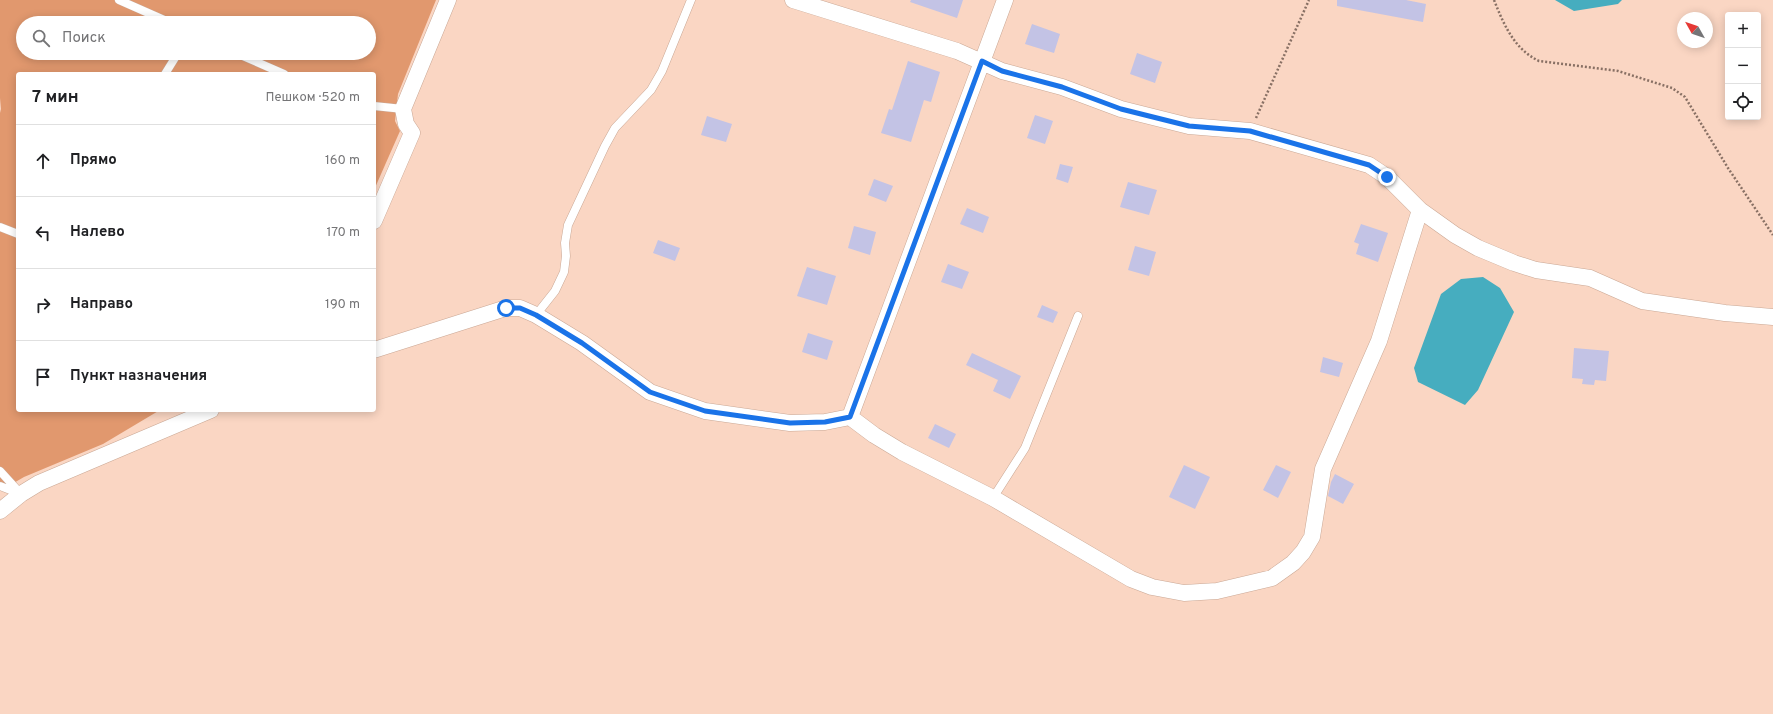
<!DOCTYPE html>
<html lang="ru">
<head>
<meta charset="utf-8">
<style>
  body { margin:0; font-family:Overpass,sans-serif; background:#f6f6f6; color:#202124 }
  .controls { position:absolute; right:12px; top:12px; display:grid; overflow:hidden; border-radius:4px; box-shadow:0 2px 10px #0003 }
  .controls button { width:36px; height:36px; display:grid; place-items:center; padding:0; border:0; border-bottom:1px solid #e0e0e0; background:#fff; color:#202124; font:20px sans-serif }
  .compass { position:absolute; left:1677px; top:12px; width:36px; height:36px; border-radius:50%; background:#fff; box-shadow:0 2px 10px #0003; rotate:310deg }
  .stop { position:absolute; width:12px; height:12px; margin:-9px; border:3px solid #1a73e8; border-radius:50%; background:#fff }
  .stop.end { background:#1a73e8; border-color:#fff; box-shadow:0 1px 4px #0008 }
  .list { margin:0; padding:0; list-style:none }
  h2 { display:flex; justify-content:space-between; align-items:center; height:52px; margin:0; padding:0 16px; font-size:17px }
  h2 small { font-size:13px; font-weight:400; color:#757577 }
  .list li { display:grid; grid-template-columns:26px 1fr auto; gap:12px; align-items:center; box-sizing:border-box; height:72px; padding:0 16px; border-top:1px solid #e0e0e0 }
  .list b { display:block; font-size:15px; white-space:nowrap }
  .list em { font-size:13px; font-style:normal; color:#757577 }
  .icon { flex:none; width:22px; height:22px; fill:none; stroke:currentColor; stroke-width:2; stroke-linecap:round; stroke-linejoin:round }
  .map { position:relative; flex:none; width:1773px; height:714px; overflow:hidden }
  .search { position:absolute; background:#fff; box-shadow:0 2px 10px #0003; left:16px; top:16px; width:360px; height:44px; display:flex; align-items:center; gap:10px; box-sizing:border-box; padding:0 14px; border-radius:22px; color:#757577; font-size:15px }
  .panel { position:absolute; background:#fff; box-shadow:0 2px 10px #0003; left:16px; top:72px; width:360px; height:340px; border-radius:4px }
  .map>svg:first-child { display:block }
</style>
</head>
<body>
<div class="map">
<svg width="1773" height="714" viewBox="0 0 1773 714">
  <rect width="100%" height="100%" fill="#fad6c3"/>
  <!-- green -->
  <path fill="#e1986e" fill-rule="evenodd" d="M0,0h436l-38,94 -3,27 5,10 -26,59v-116h-356v336h142l-57,34 -79,33 -24,14v-378l1,-4 -1,-11zM23,23h346v30h-346z"/>
  <!-- water -->
  <path fill="#46adbf" d="M1555,0h67l-4,4 -44,7z
    M1483,277l17,11 14,24 -36,78 -13,15 -47,-23 -4,-14 27,-74 20,-15z"/>
  <!-- building -->
  <path fill="#c3c3e5" d="M911,0h52l-6,18 -47,-16z
    M1337,0h69l20,4 -3,18 -86,-16z
    M1032,24l28,10 -6,19 -29,-9z
    M1137,53l25,9 -7,21 -25,-9z
    M908,61l32,11 -9,30 -7,-2 -13,42 -30,-9 8,-24 3,1z
    M1035,115l18,6 -8,23 -18,-6z
    M707,116l25,8 -6,18 -25,-7z
    M1060,164l13,3 -5,16 -12,-4z
    M874,179l19,7 -7,16 -18,-7z
    M1128,182l29,8 -8,25 -29,-8z
    M967,208l22,9 -6,16 -23,-9z
    M1361,224l27,9 -10,29 -22,-8 3,-10 -5,-2z
    M854,226l22,6 -6,23 -22,-7z
    M658,240l22,8 -5,13 -22,-8z
    M1135,246l21,6 -7,24 -21,-6z
    M948,264l21,8 -7,17 -21,-7z
    M807,267l29,9 -9,29 -30,-9z
    M1042,305l16,7 -5,11 -16,-6z
    M808,333l25,8 -6,19 -25,-8z
    M1574,348l35,3 -3,30 -11,-1 -1,5 -12,-1 1,-5 -11,-1z
    M972,353l49,23 -11,23 -17,-8 5,-11 -32,-15z
    M1323,357l20,6 -4,14 -19,-5z
    M935,424l21,10 -7,14 -21,-10z
    M1184,465l26,12 -15,32 -26,-12z
    M1276,465l15,7 -13,26 -15,-8z
    M1335,474l19,10 -11,20 -15,-8 3,-14z"/>
  <g fill="none" stroke-linecap="round" stroke-linejoin="round">
    <defs>
      <path id="service" d="M119,0l52,23
        M236,53l48,21
        M165,74l13,-21
        M374,106l29,3
        M0,227l18,7
        M536,315l19,-24 9,-19 2,-16 -1,-13 3,-18 37,-79 10,-18 36,-38 11,-19 29,-71
        M0,471l21,23
        M0,486l18,7
        M993,498l32,-50 53,-132"/>
      <path id="minor" d="M793,0l164,51 45,20 60,16 59,22 68,17 61,5 119,34 18,12 33,33 35,25 23,13 36,15 22,7 54,8 52,23 83,12 48,4
        M374,221l38,-88 -6,-9 -3,-15 45,-109
        M374,350l132,-42h14l16,7 46,28 68,49 55,19 85,12 35,-1 25,-5
        M850,417l24,18 28,17 91,46 138,81 21,8 32,6 33,-2 55,-13 21,-15 10,-11 9,-15 11,-68 56,-128 41,-131
        M850,417l155,-417
        M0,511l21,-17 18,-11 172,-73"/>
    </defs>
    <!-- service casing -->
    <use href="#service" stroke="#caa895" stroke-width="9"/>
    <!-- minor casing -->
    <use href="#minor" stroke="#caa895" stroke-width="17"/>
    <!-- path -->
    <path stroke="#887064" stroke-width="2.5" stroke-dasharray="2 2" stroke-linecap="butt" d="M1494,0c10,25 20,49 45,61l79,10 54,17 13,9 43,71 45,67
      M1256,118l53,-118"/>
    <!-- service -->
    <use href="#service" stroke="#fff" stroke-width="8"/>
    <!-- minor -->
    <use href="#minor" stroke="#fff" stroke-width="16"/>
  </g>
  <g fill="none" stroke-linecap="round" stroke-linejoin="round">
    <!-- route -->
    <path stroke="#1a73e8" stroke-width="5" d="M506,308h14l16,7 46,28 68,49 55,19 85,12 35,-1 25,-5 132,-356 20,10 60,16 59,22 68,17 61,5 119,34 18,12"/>
  </g>
</svg>
<div class="controls">
<button>+</button>
<button>−</button>
<button><svg class="icon" aria-label="locate" viewBox="0 0 24 24"><circle cx="12" cy="12" r="6"/><path d="M12 2v4M12 18v4M2 12h4M18 12h4"/></svg></button>
</div>
<svg class="compass" viewBox="-18 -18 36 36"><path d="M0-13l5 13h-10z" fill="#e53935"/><path d="M0 13l5-13h-10z" fill="#757577"/></svg>
<div class="stop" style="left:506px;top:308px"></div>
<div class="stop end" style="left:1387px;top:177px"></div>
<div class="search"><svg class="icon" aria-label="search" viewBox="0 0 24 24"><circle cx="10" cy="10" r="6"/><path d="M15 15l6 6"/></svg>Поиск</div>
<section class="panel">
<h2>7 мин<small>Пешком · 520 m</small></h2>
<ul class="list">
<li><svg class="icon" aria-label="ahead" viewBox="0 0 24 24"><path d="M12 20V5M6 11l6-6 6 6"/></svg><div><b>Прямо</b></div><em>160 m</em></li>
<li><svg class="icon" aria-label="left" viewBox="0 0 24 24"><path d="M17 20v-9H6M10 6l-5 5 5 5"/></svg><div><b>Налево</b></div><em>170 m</em></li>
<li><svg class="icon" aria-label="right" viewBox="0 0 24 24"><path d="M7 20v-9h11M14 6l5 5-5 5"/></svg><div><b>Направо</b></div><em>190 m</em></li>
<li><svg class="icon" aria-label="arrive" viewBox="0 0 24 24"><path d="M6 21V4h12l-3 4 3 4H6"/></svg><div><b>Пункт назначения</b></div></li>
</ul>
</section>
</div>
</body>
</html>
